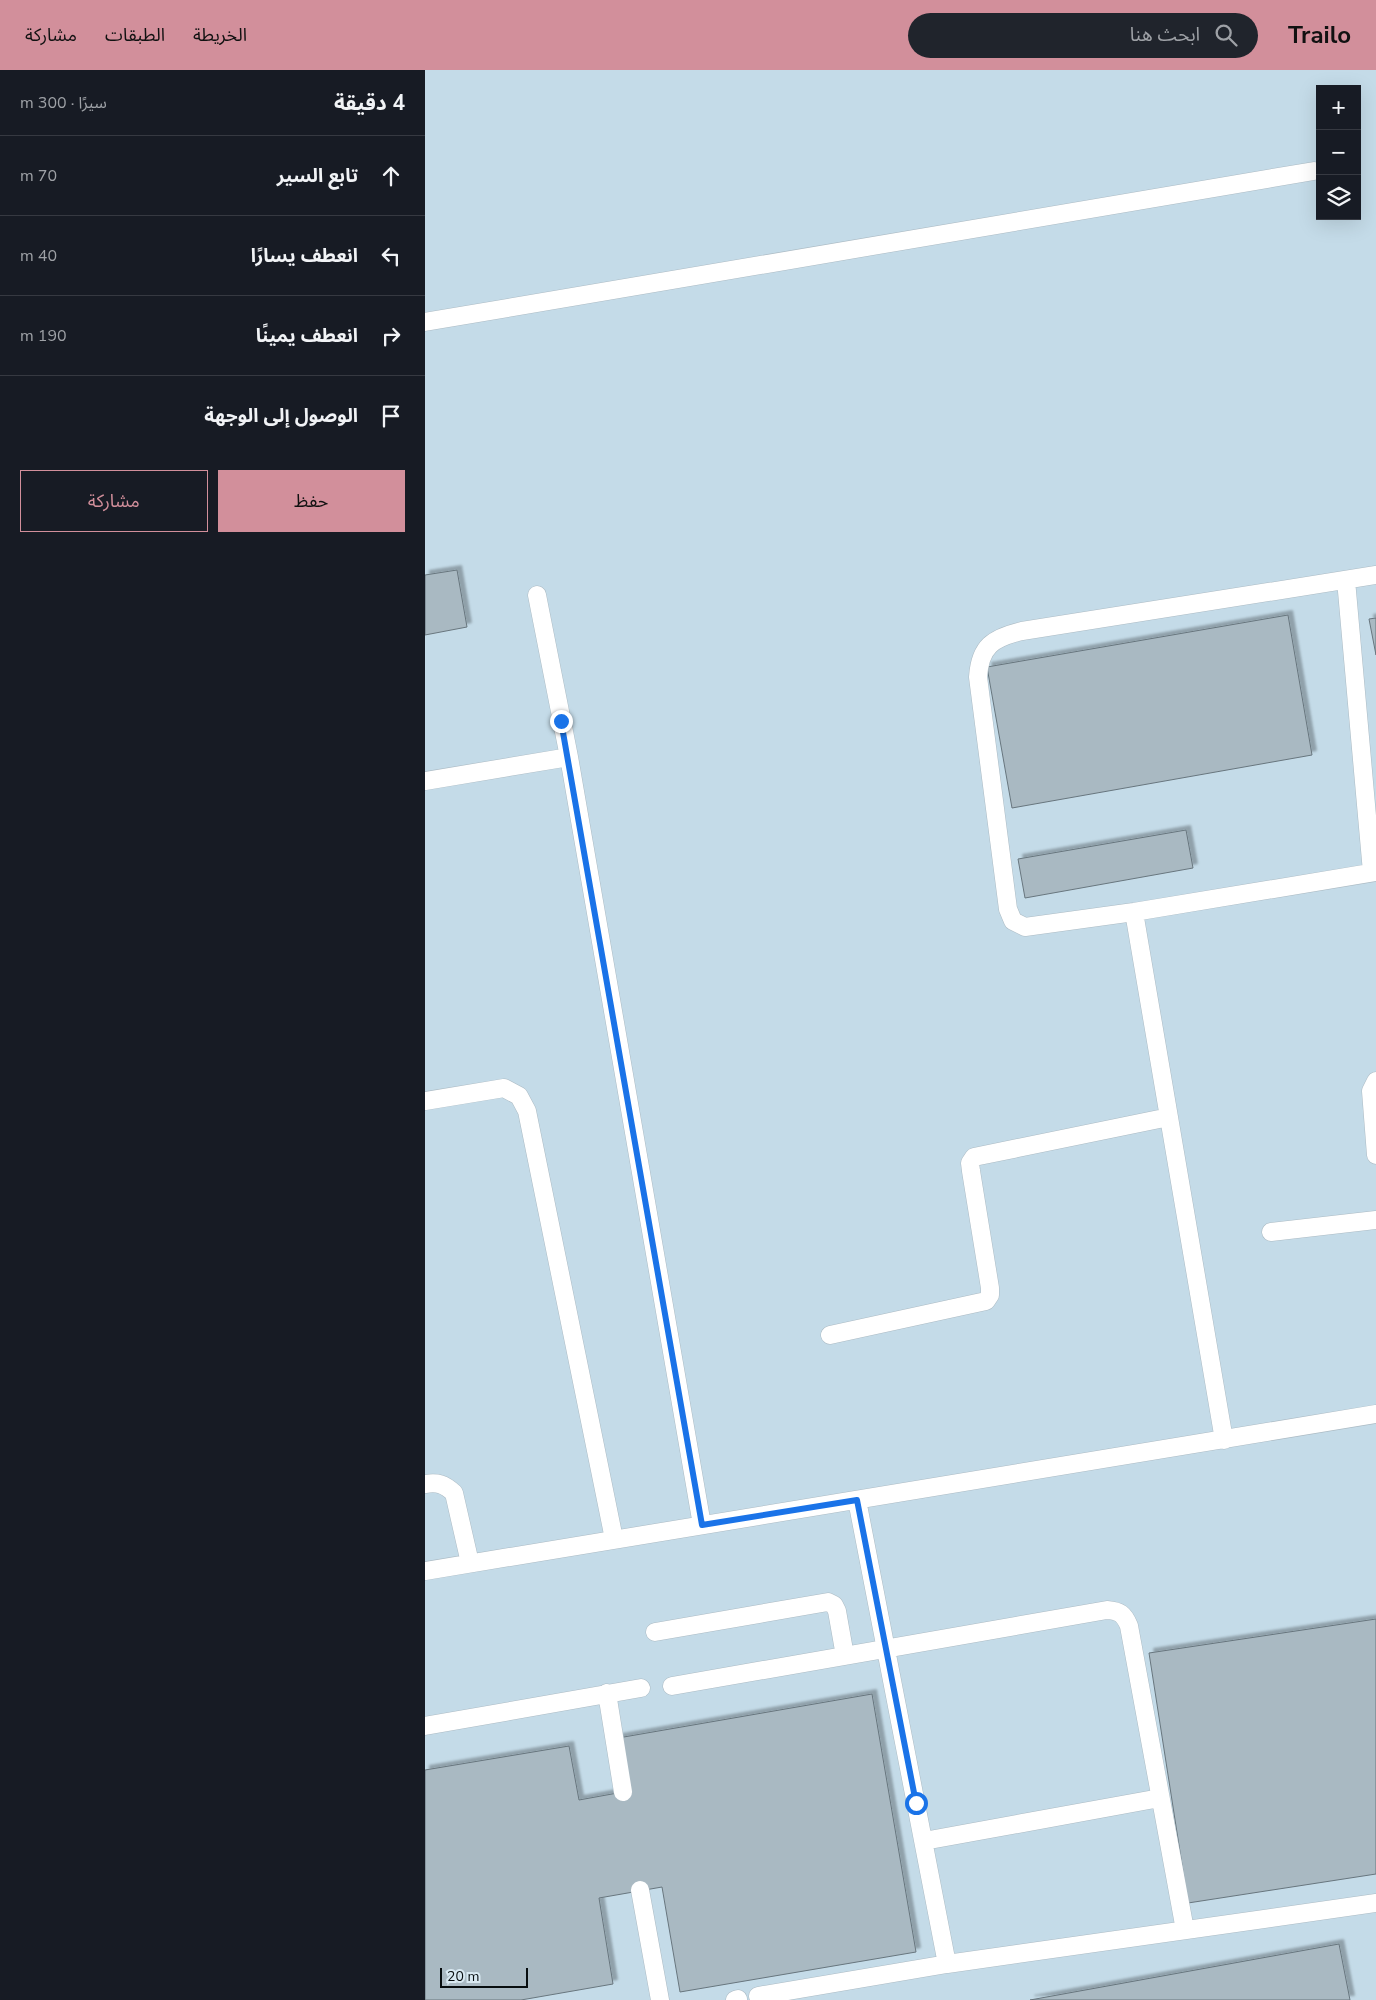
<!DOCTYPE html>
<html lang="ar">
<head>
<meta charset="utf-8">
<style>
  body { margin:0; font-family:"Nunito Sans","Noto Sans Arabic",sans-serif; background:#20242c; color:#f1f3f6; direction:rtl }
  .controls { position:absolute; right:15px; top:15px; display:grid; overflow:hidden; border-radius:0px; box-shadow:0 5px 20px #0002 }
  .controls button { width:45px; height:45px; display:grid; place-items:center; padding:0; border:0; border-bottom:1px solid #363941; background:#171b24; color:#f1f3f6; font:25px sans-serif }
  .scale { position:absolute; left:15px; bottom:12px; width:88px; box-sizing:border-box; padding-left:5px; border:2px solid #070d0f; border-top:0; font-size:14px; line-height:18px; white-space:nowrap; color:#070d0f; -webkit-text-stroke:4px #d9e9f2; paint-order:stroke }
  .stop { position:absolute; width:15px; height:15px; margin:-11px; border:4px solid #1a73e8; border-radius:50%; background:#fff }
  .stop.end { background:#1a73e8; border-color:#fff; box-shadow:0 1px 5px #0008 }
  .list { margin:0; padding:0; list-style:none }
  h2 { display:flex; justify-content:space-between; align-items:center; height:65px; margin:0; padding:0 20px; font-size:21px }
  h2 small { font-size:16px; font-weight:400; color:#9ea1a6 }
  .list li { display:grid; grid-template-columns:32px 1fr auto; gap:15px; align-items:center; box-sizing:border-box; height:80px; padding:0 20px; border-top:1px solid #363941 }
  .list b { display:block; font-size:19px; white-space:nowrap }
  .list em { font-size:16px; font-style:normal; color:#9ea1a6 }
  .actions { display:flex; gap:10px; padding:15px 20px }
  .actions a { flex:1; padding:11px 0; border:1px solid #d28f9b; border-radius:0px; text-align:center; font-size:18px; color:#d28f9b }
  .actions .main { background:#d28f9b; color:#111 }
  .icon { flex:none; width:28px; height:28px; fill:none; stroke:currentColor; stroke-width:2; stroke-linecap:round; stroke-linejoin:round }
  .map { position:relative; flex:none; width:951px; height:1930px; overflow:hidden; direction:ltr }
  header { display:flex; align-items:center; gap:30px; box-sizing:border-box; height:70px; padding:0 25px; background:#d28f9b; color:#111 }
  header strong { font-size:24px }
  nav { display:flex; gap:28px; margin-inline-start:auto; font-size:18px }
  .search { width:350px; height:45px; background:#20242c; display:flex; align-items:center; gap:12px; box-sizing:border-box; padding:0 18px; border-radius:28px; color:#9ea1a6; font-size:19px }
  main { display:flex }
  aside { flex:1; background:#171b24 }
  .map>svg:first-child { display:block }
</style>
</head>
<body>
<header>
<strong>Trailo</strong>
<div class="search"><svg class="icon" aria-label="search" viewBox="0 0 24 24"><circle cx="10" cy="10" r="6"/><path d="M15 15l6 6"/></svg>ابحث هنا</div>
<nav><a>الخريطة</a><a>الطبقات</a><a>مشاركة</a></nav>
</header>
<main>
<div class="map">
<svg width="951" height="1930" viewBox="0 0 951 1930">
  <defs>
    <filter id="shadow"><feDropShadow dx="4.5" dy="-4.5" stdDeviation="1" flood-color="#0004"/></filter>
  </defs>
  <rect width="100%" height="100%" fill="#d9e9f2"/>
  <!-- built -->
  <path fill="#c4dbe8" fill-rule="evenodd" d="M0,0h951v1930h-951zM895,19h37v127h-37z"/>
  <!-- building -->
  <path fill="#a9b9c2" stroke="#68767e" filter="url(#shadow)" d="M32,500l10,57 -42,8v-60z
    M863,545l24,140 -300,53 -25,-141z
    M951,548v37l-7,-36z
    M761,760l7,38 -168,30 -7,-39z
    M951,1549v255l-188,29 -39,-250z
    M447,1624l44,258 -236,40 -18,-105 -63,11 14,86 -92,16h-96v-230l144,-24 10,54 44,-8 -5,-54z
    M914,1874l11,56h-320z"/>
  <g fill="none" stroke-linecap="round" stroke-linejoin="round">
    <defs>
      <path id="service" d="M0,252l889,-151
        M951,505l-354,56c-29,7 -42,15 -44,46l30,232 5,12 12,6 109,-15 242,-40
        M921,510l26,292
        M112,525l32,162 133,768
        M0,711l144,-24
        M709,842l90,528
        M951,1011l-5,10 5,64
        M0,1031l79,-13 15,8 8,15 87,428
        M846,1162l105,-12
        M405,1265l156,-34 4,-6v-7l-19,-117 -1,-8 4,-6 195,-40
        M0,1414c13,-2 19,0 29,9l16,70
        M432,1430l90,464
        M0,1501l951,-157
        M230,1562l173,-30 6,3 3,6 8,45
        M247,1616l435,-76c13,1 17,4 22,16l56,304
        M182,1623l16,99
        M0,1656l216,-38
        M499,1771l236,-43
        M215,1820l20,110
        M333,1926l189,-32 429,-61
        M310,1930l3,-1"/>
    </defs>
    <!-- service casing -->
    <use href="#service" stroke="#acbbc4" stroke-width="19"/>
    <!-- service -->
    <use href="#service" stroke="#fff" stroke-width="18"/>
  </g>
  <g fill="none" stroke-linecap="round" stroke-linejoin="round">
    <!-- route -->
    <path stroke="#1a73e8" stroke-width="6" d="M136,651l141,804 155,-25 59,303"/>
  </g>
</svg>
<div class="controls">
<button>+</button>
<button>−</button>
<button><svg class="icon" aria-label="layers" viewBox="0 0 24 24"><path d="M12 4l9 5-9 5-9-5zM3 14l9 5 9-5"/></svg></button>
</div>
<div class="scale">20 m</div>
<div class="stop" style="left:491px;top:1733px"></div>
<div class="stop end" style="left:136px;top:651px"></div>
</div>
<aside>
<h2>4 دقيقة<small>سيرًا · 300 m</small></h2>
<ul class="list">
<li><svg class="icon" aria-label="ahead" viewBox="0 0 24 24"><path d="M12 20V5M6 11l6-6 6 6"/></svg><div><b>تابع السير</b></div><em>70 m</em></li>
<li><svg class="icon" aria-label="left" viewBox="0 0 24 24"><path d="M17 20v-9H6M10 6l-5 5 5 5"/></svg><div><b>انعطف يسارًا</b></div><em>40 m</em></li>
<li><svg class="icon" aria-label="right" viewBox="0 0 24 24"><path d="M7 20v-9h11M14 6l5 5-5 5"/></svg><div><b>انعطف يمينًا</b></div><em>190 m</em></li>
<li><svg class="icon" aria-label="arrive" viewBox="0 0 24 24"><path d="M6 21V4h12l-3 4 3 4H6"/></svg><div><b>الوصول إلى الوجهة</b></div></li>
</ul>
<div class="actions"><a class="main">حفظ</a><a>مشاركة</a></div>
</aside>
</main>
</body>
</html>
